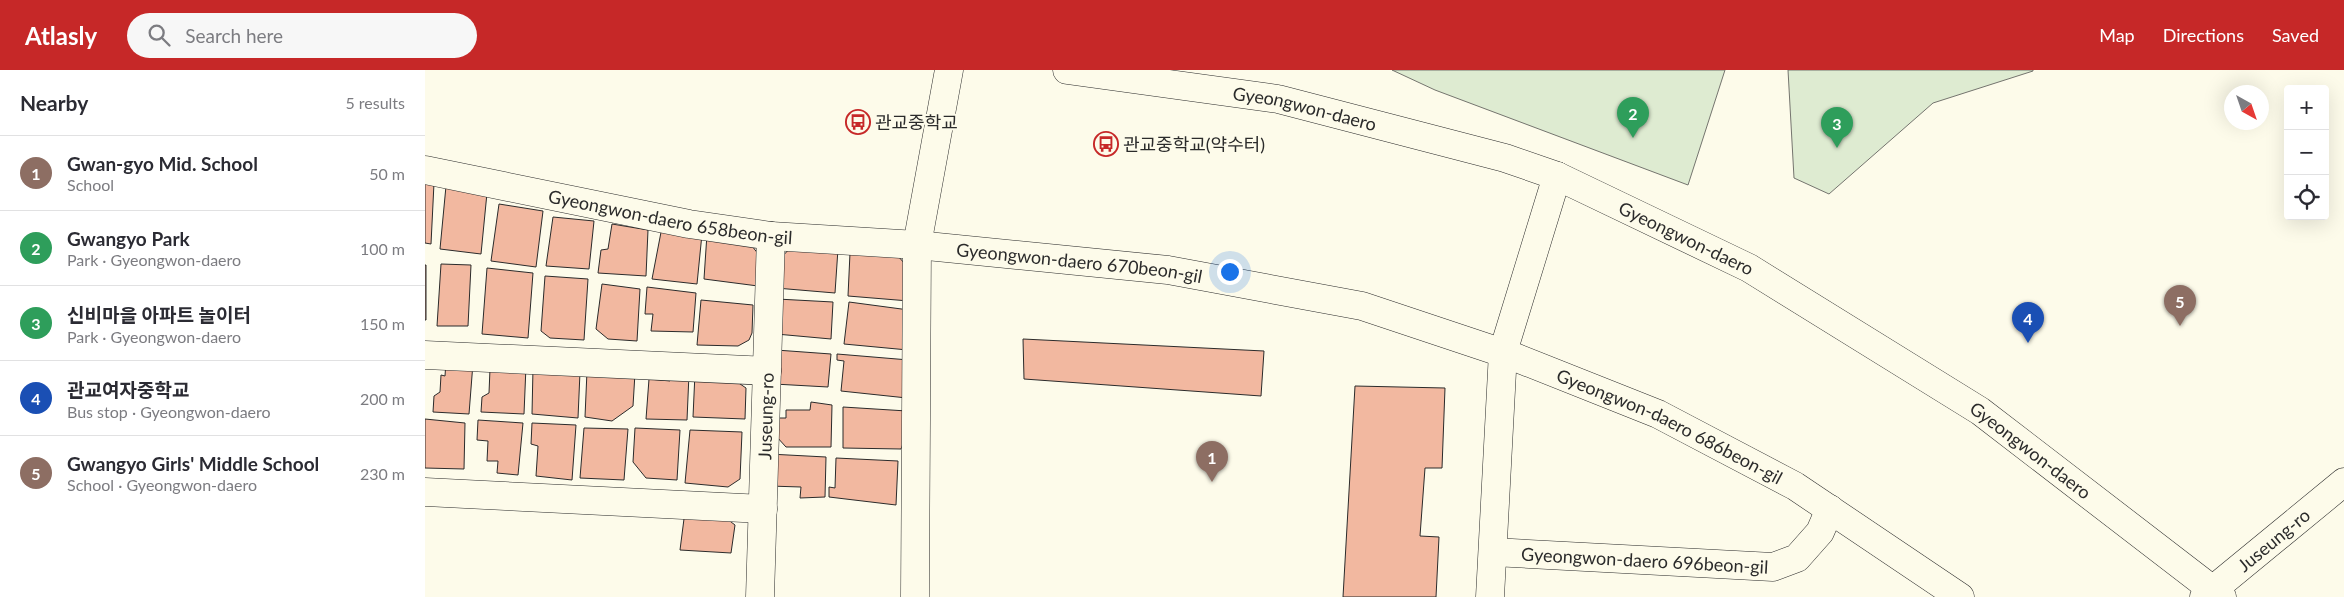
<!DOCTYPE html>
<html lang="en">
<head>
<meta charset="utf-8">
<style>
  body { margin:0; font-family:Lato,"Noto Sans KR",sans-serif; background:#f7f7f7; color:#2b2b33 }
  .controls { position:absolute; right:15px; top:15px; display:grid; overflow:hidden; border-radius:5px; box-shadow:0 5px 20px #0002 }
  .controls button { width:45px; height:45px; display:grid; place-items:center; padding:0; border:0; border-bottom:1px solid #e1e1e2; background:#fff; color:#2b2b33; font:25px sans-serif }
  .compass { position:absolute; left:1799px; top:15px; width:45px; height:45px; border-radius:50%; background:#fff; box-shadow:0 5px 20px #0002; rotate:140deg }
  .you { position:absolute; left:804px; top:201px; width:18px; height:18px; margin:-12px; border:4px solid #fff; border-radius:50%; background:#1a73e8; box-shadow:0 0 0 8px #1a73e833 }
  .badge { display:grid; place-items:center; width:32px; height:32px; border-radius:50%; background:#c62828; color:#fff; font-size:16px; font-weight:700 }
  .pin { position:absolute; translate:-50% -41px; filter:drop-shadow(0 1px 2px #0008) }
  .pin::after { content:''; position:absolute; top:26px; width:18px; height:15px; background:inherit; clip-path:polygon(0 0,100% 0,50% 100%) }
  .list { margin:0; padding:0; list-style:none }
  h2 { display:flex; justify-content:space-between; align-items:center; height:65px; margin:0; padding:0 20px; font-size:21px }
  h2 small { font-size:16px; font-weight:400; color:#7c7c81 }
  .list li { display:grid; grid-template-columns:32px 1fr auto; gap:15px; align-items:center; box-sizing:border-box; height:75px; padding:0 20px; border-top:1px solid #e1e1e2 }
  .list b { display:block; font-size:19px; white-space:nowrap }
  .list p { margin:0; font-size:16px; white-space:nowrap; color:#7c7c81 }
  .list em { font-size:16px; font-style:normal; color:#7c7c81 }
  .icon { flex:none; width:28px; height:28px; fill:none; stroke:currentColor; stroke-width:2; stroke-linecap:round; stroke-linejoin:round }
  .map { position:relative; flex:none; width:1919px; height:527px; overflow:hidden }
  header { display:flex; align-items:center; gap:30px; box-sizing:border-box; height:70px; padding:0 25px; background:#c62828; color:#fff }
  header strong { font-size:24px }
  nav { display:flex; gap:28px; margin-inline-start:auto; font-size:18px }
  .search { width:350px; height:45px; background:#f7f7f7; display:flex; align-items:center; gap:12px; box-sizing:border-box; padding:0 18px; border-radius:28px; color:#7c7c81; font-size:19px }
  main { display:flex }
  aside { flex:1; background:#fff }
  .map>svg:first-child { display:block }
</style>
</head>
<body>
<header>
<strong>Atlasly</strong>
<div class="search"><svg class="icon" aria-label="search" viewBox="0 0 24 24"><circle cx="10" cy="10" r="6"/><path d="M15 15l6 6"/></svg>Search here</div>
<nav><a>Map</a><a>Directions</a><a>Saved</a></nav>
</header>
<main>
<aside>
<h2>Nearby<small>5 results</small></h2>
<ul class="list">
<li><span class="badge" style="background:#8d6e63">1</span><div><b>Gwan-gyo Mid. School</b><p>School</p></div><em>50 m</em></li>
<li><span class="badge" style="background:#2e9e5b">2</span><div><b>Gwangyo Park</b><p>Park · Gyeongwon-daero</p></div><em>100 m</em></li>
<li><span class="badge" style="background:#2e9e5b">3</span><div><b>신비마을 아파트 놀이터</b><p>Park · Gyeongwon-daero</p></div><em>150 m</em></li>
<li><span class="badge" style="background:#1a4fb4">4</span><div><b>관교여자중학교</b><p>Bus stop · Gyeongwon-daero</p></div><em>200 m</em></li>
<li><span class="badge" style="background:#8d6e63">5</span><div><b>Gwangyo Girls' Middle School</b><p>School · Gyeongwon-daero</p></div><em>230 m</em></li>
</ul>
</aside>
<div class="map">
<svg width="1919" height="527" viewBox="0 0 1919 527">
  <rect width="100%" height="100%" fill="#fdfbea"/>
  <!-- green -->
  <path fill="#deebd1" stroke="#74746e" d="M967,0h333l-37,115 -253,-95z
    M1363,0h245v1l-100,32 -104,91 -35,-16z"/>
  <!-- building -->
  <path fill="#f2b8a0" stroke="#2b2b2b" d="M0,111l9,2 -3,61 -6,-1z
    M21,116l41,7 -6,61 -41,-5z
    M74,134l44,7 -7,56 -45,-6z
    M128,147l41,4 -5,48 -43,-3z
    M187,154l36,6 -2,46 -48,-3 3,-23 7,-1z
    M237,157l40,7 -5,50 -45,-5z
    M282,164l45,12 7,9 -1,31 -54,-7z
    M368,175l45,4 -3,44 -59,-5 2,-27z
    M425,183l48,3 13,15 -2,30 -61,-5z
    M16,194l30,1 -3,61h-31z
    M0,195h1v55h-1z
    M62,198l46,5 -5,65 -46,-4z
    M120,206l43,3 -4,61 -34,-2 -9,-7z
    M177,214l38,5 -3,52 -29,-2 -12,-10z
    M222,217l49,6 -3,39 -42,-1 2,-17h-8z
    M352,229l56,3 -2,37 -55,-5z
    M276,230l52,5 -1,28 -3,7 -11,6 -41,-1z
    M424,232l60,8 -1,40 -64,-6z
    M598,269l241,12 -3,45 -237,-17z
    M351,280l55,4 -3,33 -54,-3z
    M412,284l72,6 -2,38 -66,-7 3,-30 -7,-1z
    M21,291l27,2 -4,51 -36,-2 1,-16 6,-4 1,-17 4,1z
    M101,296l-2,48 -43,-2 1,-15 7,-4 1,-24z
    M108,298l47,4 -2,46 -46,-4z
    M162,301l48,2 -2,33 -21,15 -27,-4z
    M245,303l19,1 -2,46 -41,-1 3,-40 21,2z
    M270,303l32,2 19,13 -1,31 -52,-2z
    M930,316l90,2 -3,80h-17l-5,68 19,1 -3,60h-93z
    M386,332l21,3 -1,42h-45l-10,-11 1,-18h9v-8h24z
    M418,337l64,4 2,17 -8,21 -58,-1z
    M0,349l40,4 -1,46 -39,-1z
    M53,350l45,3 -5,52 -21,-2 1,-12h-11l1,-20 -11,-1z
    M107,353l44,2 -4,55 -36,-4 2,-30 -7,-2z
    M159,358l44,1 -4,51 -44,-2z
    M210,358l45,2 -3,50 -31,-2 -13,-16z
    M265,360l52,2 -2,47 -12,8 -43,-4z
    M344,384l57,3 -1,40 -25,1 1,-11 -32,-1z
    M411,388l62,3 -2,44 -67,-8v-10l6,1z
    M260,441l33,1 17,13 -4,28 -51,-3z"/>
  <g fill="none" stroke-linecap="round" stroke-linejoin="round">
    <defs>
      <g id="minor">
        <path id="s1" d="M0,100l264,54 82,12 146,9 251,25 194,36 150,50 146,58 137,72 165,111"/>
        <path d="M0,285l342,16"/>
        <path d="M0,422l338,17"/>
        <path id="s2" d="M1068,482l280,15 24,-9 23,-26 10,-23"/>
        <path id="s3" d="M335,527l11,-361"/>
        <path d="M490,527l2,-352 32,-175"/>
        <path d="M1065,527l13,-245 54,-176"/>
        <path id="s4" d="M1779,527l140,-115"/>
      </g>
      <g id="major">
        <path id="s5" d="M642,0l211,29 227,59 52,18 192,92 231,143 242,186"/>
      </g>
    </defs>
    <!-- minor casing -->
    <use href="#minor" stroke="#2b2b2b" stroke-width="29"/>
    <!-- major casing -->
    <use href="#major" stroke="#2b2b2b" stroke-width="29"/>
    <!-- minor -->
    <use href="#minor" stroke="#fdfbea" stroke-width="28"/>
    <!-- major -->
    <use href="#major" stroke="#fdfbea" stroke-width="28"/>
  </g>
  <!-- icons -->
  <defs>
    <symbol id="bus-ring" viewBox="-11 -11 22 22"><circle r="9.5" fill="#fdfbea" stroke="#c62828" stroke-width="1.5"/><path d="M-5-6H5V4H4V6H2V4H-2V6H-4V4H-5ZM-3.5-4V0h7V-4ZM-3.5 1.2v1.5H-2V1.2ZM2 1.2v1.5H3.5V1.2Z" fill="#c62828"/></symbol>
  </defs>
  <g fill-rule="evenodd">
    <use href="#bus-ring" x="419" y="38" width="28" height="28"/>
    <use href="#bus-ring" x="667" y="60" width="28" height="28"/>
  </g>
  <g text-anchor="middle" dominant-baseline="central" stroke-width="4" stroke-linejoin="round" paint-order="stroke">
    <!-- street labels -->
    <g font-size="18" fill="#2b2b2b" stroke="#fdfbea">
      <text stroke="none"><textPath href="#s5" startOffset="241">Gyeongwon-daero</textPath></text>
      <text stroke="none"><textPath href="#s1" startOffset="250">Gyeongwon-daero 658beon-gil</textPath></text>
      <text stroke="none"><textPath href="#s5" startOffset="646">Gyeongwon-daero</textPath></text>
      <text stroke="none"><textPath href="#s1" startOffset="662">Gyeongwon-daero 670beon-gil</textPath></text>
      <text stroke="none"><textPath href="#s3" startOffset="181">Juseung-ro</textPath></text>
      <text stroke="none"><textPath href="#s1" startOffset="1279">Gyeongwon-daero 686beon-gil</textPath></text>
      <text stroke="none"><textPath href="#s5" startOffset="1051">Gyeongwon-daero</textPath></text>
      <text stroke="none"><textPath href="#s4" startOffset="90">Juseung-ro</textPath></text>
      <text stroke="none"><textPath href="#s2" startOffset="152">Gyeongwon-daero 696beon-gil</textPath></text>
    </g>
    <!-- poi labels -->
    <g font-size="18" fill="#2b2b2b" stroke="#fdfbea" text-anchor="start">
      <text x="450" y="52">관교중학교</text>
      <text x="698" y="74">관교중학교(약수터)</text>
    </g>
  </g>
</svg>
<div class="controls">
<button>+</button>
<button>−</button>
<button><svg class="icon" aria-label="locate" viewBox="0 0 24 24"><circle cx="12" cy="12" r="6"/><path d="M12 2v4M12 18v4M2 12h4M18 12h4"/></svg></button>
</div>
<svg class="compass" viewBox="-18 -18 36 36"><path d="M0-13l5 13h-10z" fill="#e53935"/><path d="M0 13l5-13h-10z" fill="#7c7c81"/></svg>
<div class="you"></div>
<div class="pin badge" style="left:787px;top:412px;background:#8d6e63">1</div>
<div class="pin badge" style="left:1208px;top:68px;background:#2e9e5b">2</div>
<div class="pin badge" style="left:1412px;top:78px;background:#2e9e5b">3</div>
<div class="pin badge" style="left:1603px;top:273px;background:#1a4fb4">4</div>
<div class="pin badge" style="left:1755px;top:256px;background:#8d6e63">5</div>
</div>
</main>
</body>
</html>
